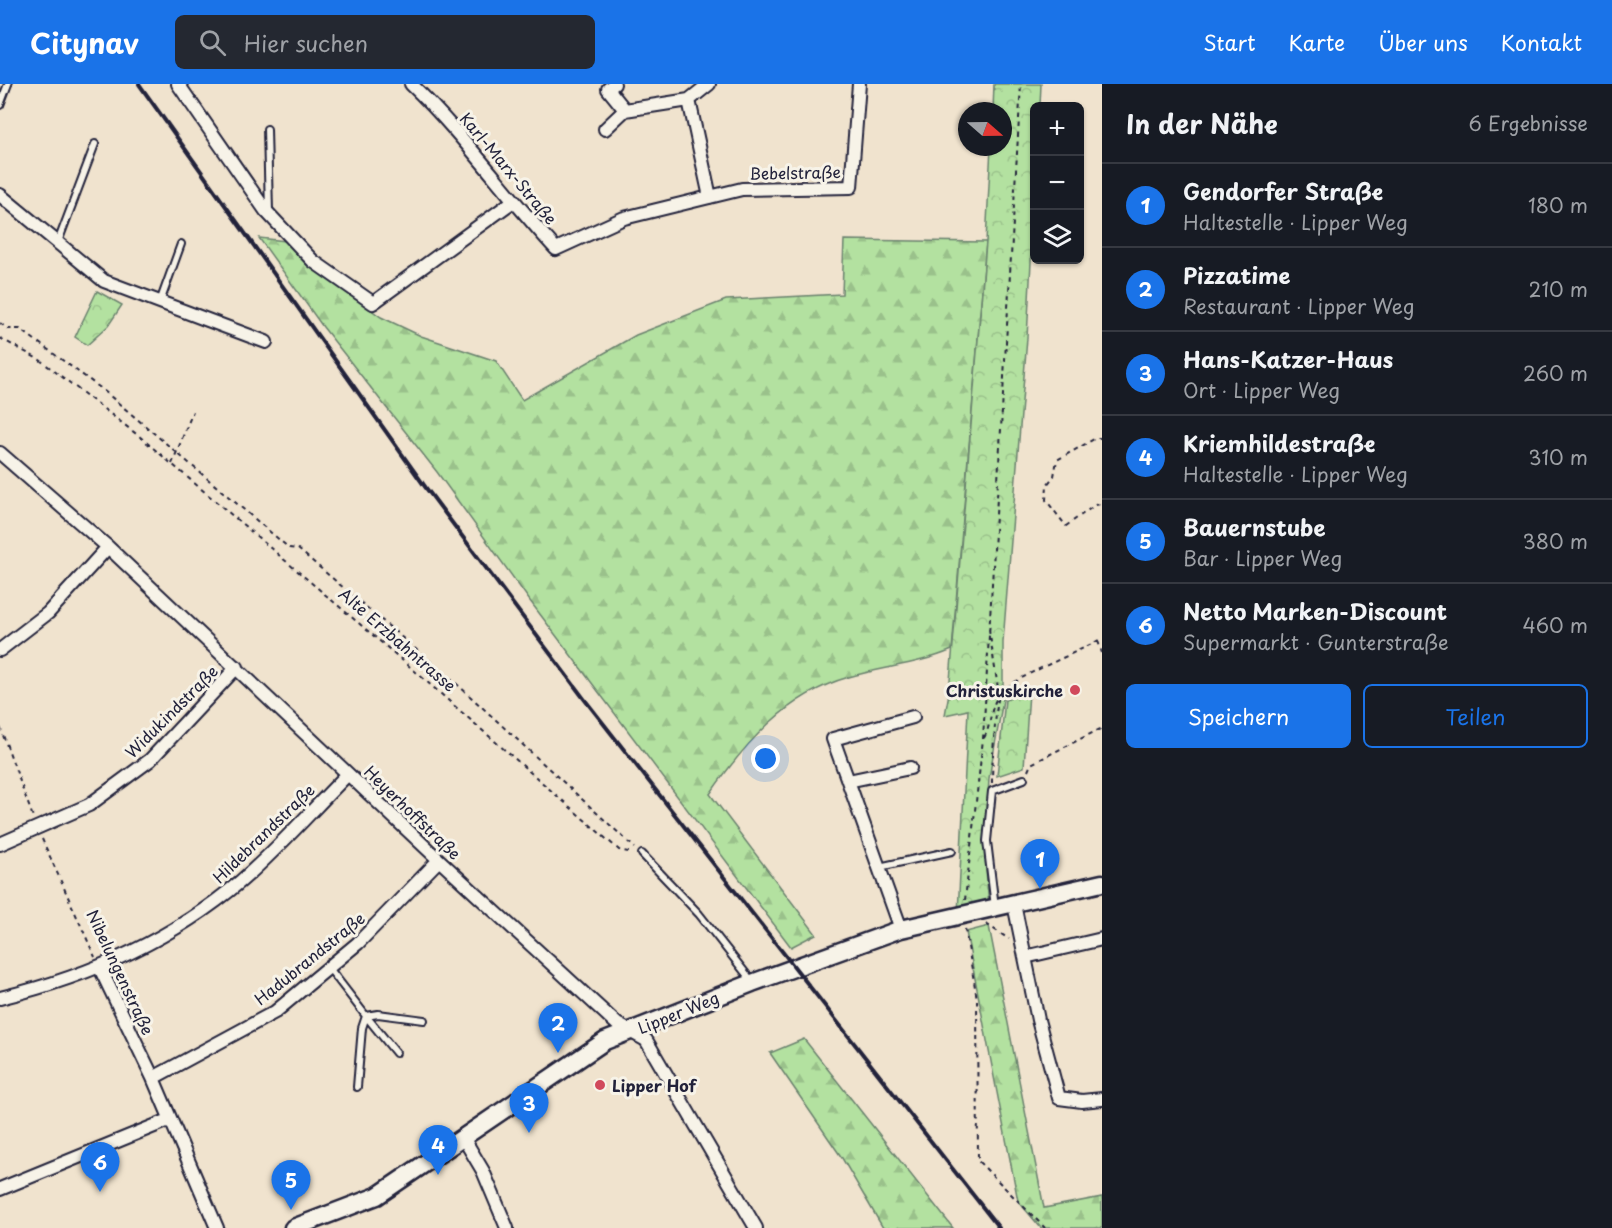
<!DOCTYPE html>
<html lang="de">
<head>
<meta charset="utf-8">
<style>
  body { margin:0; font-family:"Playpen Sans",sans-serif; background:#242831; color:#f1f3f6 }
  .controls { position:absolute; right:18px; top:18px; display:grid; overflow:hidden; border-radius:9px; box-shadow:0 2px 4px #0004 }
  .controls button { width:54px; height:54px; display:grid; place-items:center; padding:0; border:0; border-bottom:2px solid #363941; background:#171b24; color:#f1f3f6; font:30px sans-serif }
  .compass { position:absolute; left:958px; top:18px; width:54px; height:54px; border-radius:50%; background:#171b24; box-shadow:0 2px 4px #0004; rotate:110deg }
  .you { position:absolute; left:766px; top:675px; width:21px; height:21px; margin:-15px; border:4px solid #fff; border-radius:50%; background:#1a73e8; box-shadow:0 0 0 9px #1a73e833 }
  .badge { display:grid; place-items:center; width:39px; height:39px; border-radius:50%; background:#1a73e8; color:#fff; font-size:20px; font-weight:700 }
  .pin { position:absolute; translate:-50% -50px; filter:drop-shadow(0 2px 3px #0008) }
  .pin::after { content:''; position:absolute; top:32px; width:21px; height:18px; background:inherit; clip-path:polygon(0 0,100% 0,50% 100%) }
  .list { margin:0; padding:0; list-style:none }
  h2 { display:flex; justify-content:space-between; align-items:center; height:78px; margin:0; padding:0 24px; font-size:26px }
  h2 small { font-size:20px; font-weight:400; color:#9ea1a6 }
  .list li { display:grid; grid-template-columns:39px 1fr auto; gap:18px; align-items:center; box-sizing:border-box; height:84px; padding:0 24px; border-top:2px solid #363941 }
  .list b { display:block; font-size:22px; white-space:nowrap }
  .list p { margin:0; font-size:20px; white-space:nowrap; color:#9ea1a6 }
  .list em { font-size:20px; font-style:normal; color:#9ea1a6 }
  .actions { display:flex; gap:12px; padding:18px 24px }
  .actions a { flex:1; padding:14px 0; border:2px solid #1a73e8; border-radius:9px; text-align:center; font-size:21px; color:#1a73e8 }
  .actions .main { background:#1a73e8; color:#fff }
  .icon { flex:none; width:33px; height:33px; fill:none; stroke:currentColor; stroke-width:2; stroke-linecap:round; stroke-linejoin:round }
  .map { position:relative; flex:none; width:1102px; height:1144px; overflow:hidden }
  header { display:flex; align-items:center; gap:36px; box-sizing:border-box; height:84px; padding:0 30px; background:#1a73e8; color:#fff }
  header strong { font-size:28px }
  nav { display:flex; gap:33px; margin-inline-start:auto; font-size:21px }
  .search { width:420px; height:54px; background:#242831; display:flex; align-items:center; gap:15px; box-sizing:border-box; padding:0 21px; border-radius:9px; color:#9ea1a6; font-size:22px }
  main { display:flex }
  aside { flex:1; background:#171b24 }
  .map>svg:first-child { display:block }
</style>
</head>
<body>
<header>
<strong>Citynav</strong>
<div class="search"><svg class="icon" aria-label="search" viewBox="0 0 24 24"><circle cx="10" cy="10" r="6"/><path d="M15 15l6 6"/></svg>Hier suchen</div>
<nav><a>Start</a><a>Karte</a><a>Über uns</a><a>Kontakt</a></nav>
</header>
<main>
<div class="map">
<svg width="1102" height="1144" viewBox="0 0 1102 1144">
  <defs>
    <pattern id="forest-firs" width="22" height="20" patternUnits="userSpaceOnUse" patternTransform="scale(1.5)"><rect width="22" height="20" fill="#b3e1a0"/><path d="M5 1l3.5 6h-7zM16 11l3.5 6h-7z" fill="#9ac18b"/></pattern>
    <pattern id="park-crowns" width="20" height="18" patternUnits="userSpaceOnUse" patternTransform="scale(1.5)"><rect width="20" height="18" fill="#b3e1a0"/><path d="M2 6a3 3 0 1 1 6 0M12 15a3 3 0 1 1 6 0" fill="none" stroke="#9ac18b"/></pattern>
  </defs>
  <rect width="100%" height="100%" fill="#f0e3ce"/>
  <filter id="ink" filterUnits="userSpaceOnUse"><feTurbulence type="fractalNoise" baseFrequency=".0167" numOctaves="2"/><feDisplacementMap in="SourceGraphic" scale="12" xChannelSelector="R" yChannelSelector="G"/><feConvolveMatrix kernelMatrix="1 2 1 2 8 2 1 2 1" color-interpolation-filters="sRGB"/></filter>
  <g filter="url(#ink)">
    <!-- forest -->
    <path fill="url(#forest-firs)" stroke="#6a826e" stroke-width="1.5" d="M259,154l27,3 28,27 67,49 40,19 75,25 26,39 114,-65 90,-35 116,-6 2,-54 142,2 -34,408c-32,14 -69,17 -103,27 -61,17 -104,66 -139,117l106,140 -25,13 -261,-346 -93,-129 -114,-145z
      M989,842l55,282 58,-11v31h-61l-23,-27 -52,-269z
      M804,955l149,189h-70l-41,-70 -72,-105z"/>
    <!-- park -->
    <path fill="url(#park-crowns)" stroke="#6a826e" stroke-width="1.5" d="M994,0h47l-1,22h-6v99l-7,133 -24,304v58l-14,78 -4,79 4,49 -31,8 10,-204 -23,5 4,-22 37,-451 5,-95h12v-36h-10z
      M97,207l25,14 -14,21 -21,19 -12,-8z
      M1029,608l-5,75 -27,9 8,-76z"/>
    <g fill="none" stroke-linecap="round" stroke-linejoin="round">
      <defs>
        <path id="lane" d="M0,21l8,-21
          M267,45l2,83
          M58,158l37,-98
          M160,218l21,-58
          M642,770l57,60 52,66
          M879,783l73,-16
          M995,823l-8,-66 5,-50 32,-12
          M329,884l37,48 12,-2 46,6
          M366,932l30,37
          M357,1003l5,-59 4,-12"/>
        <path id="street" d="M178,0l88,127 47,50 60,42 139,-101
          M411,0c53,51 95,111 145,165l68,-31 118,-29 109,-2 8,-103
          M614,0l-6,5 17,21
          M709,0l-20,16 21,97
          M605,45l20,-19 64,-10
          M0,111l104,86 162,61
          M0,369l108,94 331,313 178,164 29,16 110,188
          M0,566l48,-37 60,-66
          M848,697l62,-13
          M0,760l89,-39 61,-45 87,-93
          M1014,820l24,116 21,78 23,3 20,-2
          M901,845l-68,-190 80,-22
          M1025,873l77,-18
          M100,884l53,110 64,150
          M0,914c87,-21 172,-58 241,-117 38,-33 72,-72 107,-107
          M153,994l122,-66 83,-69 81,-83
          M464,1055l19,32 24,57
          M0,1105l169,-69"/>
        <path id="secondary" d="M293,1144l84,-32 228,-155 147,-58 149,-54 201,-46"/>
      </defs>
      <!-- lane casing -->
      <use href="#lane" stroke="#22223b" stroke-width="10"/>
      <!-- street casing -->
      <use href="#street" stroke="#22223b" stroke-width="16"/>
      <!-- secondary casing -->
      <use href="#secondary" stroke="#22223b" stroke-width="21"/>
      <!-- path -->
      <path stroke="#22223b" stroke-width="2" stroke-dasharray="4.5 4.5" stroke-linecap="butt" d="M0,239l8,6h12l83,61 186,158 9,1 161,137 176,162
        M0,254l40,22 99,76 270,230 210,184 14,3
        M1102,354h-6l-39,22 -3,16 -7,9 -1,15 20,26 29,-21 7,-1
        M172,380l21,-53
        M1098,557l4,12
        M0,643l33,90
        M984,654c8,-14 5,-30 15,-43l-10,-66
        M1028,687l3,-7 71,-36
        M992,699c0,-15 3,-76 7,-87 6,-16 84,-45 103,-58
        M42,755l53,118
        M965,816l18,-161 38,-655
        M986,840l23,15
        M965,845l12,70 1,162 67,67"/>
      <!-- lane -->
      <use href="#lane" stroke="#f7f3e8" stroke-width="6"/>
      <!-- street -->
      <use href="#street" stroke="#f7f3e8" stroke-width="12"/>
      <!-- secondary -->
      <use href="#secondary" stroke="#f7f3e8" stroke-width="16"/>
      <!-- rail -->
      <path stroke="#22223b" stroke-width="4" d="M139,0l287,404 159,212 414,528"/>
    </g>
  </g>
  <!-- markers -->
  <g fill="#d1495b" stroke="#f7f3e8" stroke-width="2">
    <circle cx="1075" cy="606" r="6"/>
    <circle cx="600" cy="1001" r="6"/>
  </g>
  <g text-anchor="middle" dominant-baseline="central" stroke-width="6" stroke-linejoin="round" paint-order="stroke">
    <!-- street labels -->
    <g font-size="16" fill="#22223b" stroke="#f7f3e8">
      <text transform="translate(509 84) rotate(50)">Karl-Marx-Straße</text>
      <text transform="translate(795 88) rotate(-1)">Bebelstraße</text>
      <text transform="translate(398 555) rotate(41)">Alte Erzbahntrasse</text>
      <text transform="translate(171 627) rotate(-45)">Widukindstraße</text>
      <text transform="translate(413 728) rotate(44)">Heyerhoffstraße</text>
      <text transform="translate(263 749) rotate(-44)">Hildebrandstraße</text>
      <text transform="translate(309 874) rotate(-39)">Hadubrandstraße</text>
      <text transform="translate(121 888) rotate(65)">Nibelungenstraße</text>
      <text transform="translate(678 928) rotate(-22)">Lipper Weg</text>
    </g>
    <!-- poi labels -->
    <g font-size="16" font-weight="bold" fill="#22223b" stroke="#f7f3e8" text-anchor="end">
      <text x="1063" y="606">Christuskirche</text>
      <text x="612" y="1001" text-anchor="start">Lipper Hof</text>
    </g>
  </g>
</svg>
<div class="controls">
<button>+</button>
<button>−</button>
<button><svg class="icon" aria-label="layers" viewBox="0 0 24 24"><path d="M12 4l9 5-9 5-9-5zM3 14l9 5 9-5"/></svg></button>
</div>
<svg class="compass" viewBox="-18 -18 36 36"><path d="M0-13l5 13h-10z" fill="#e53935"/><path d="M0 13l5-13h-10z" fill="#9ea1a6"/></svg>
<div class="you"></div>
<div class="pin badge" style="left:1040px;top:805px">1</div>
<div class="pin badge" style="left:558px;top:969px">2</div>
<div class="pin badge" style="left:529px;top:1049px">3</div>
<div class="pin badge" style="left:438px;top:1091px">4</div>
<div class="pin badge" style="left:291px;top:1126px">5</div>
<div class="pin badge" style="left:100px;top:1108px">6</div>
</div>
<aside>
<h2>In der Nähe<small>6 Ergebnisse</small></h2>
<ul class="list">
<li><span class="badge">1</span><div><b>Gendorfer Straße</b><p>Haltestelle · Lipper Weg</p></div><em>180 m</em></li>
<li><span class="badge">2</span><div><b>Pizzatime</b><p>Restaurant · Lipper Weg</p></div><em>210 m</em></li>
<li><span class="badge">3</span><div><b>Hans-Katzer-Haus</b><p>Ort · Lipper Weg</p></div><em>260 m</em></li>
<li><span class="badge">4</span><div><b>Kriemhildestraße</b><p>Haltestelle · Lipper Weg</p></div><em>310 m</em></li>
<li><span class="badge">5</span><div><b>Bauernstube</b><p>Bar · Lipper Weg</p></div><em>380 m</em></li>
<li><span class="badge">6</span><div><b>Netto Marken-Discount</b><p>Supermarkt · Gunterstraße</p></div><em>460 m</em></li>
</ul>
<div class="actions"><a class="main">Speichern</a><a>Teilen</a></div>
</aside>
</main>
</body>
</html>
